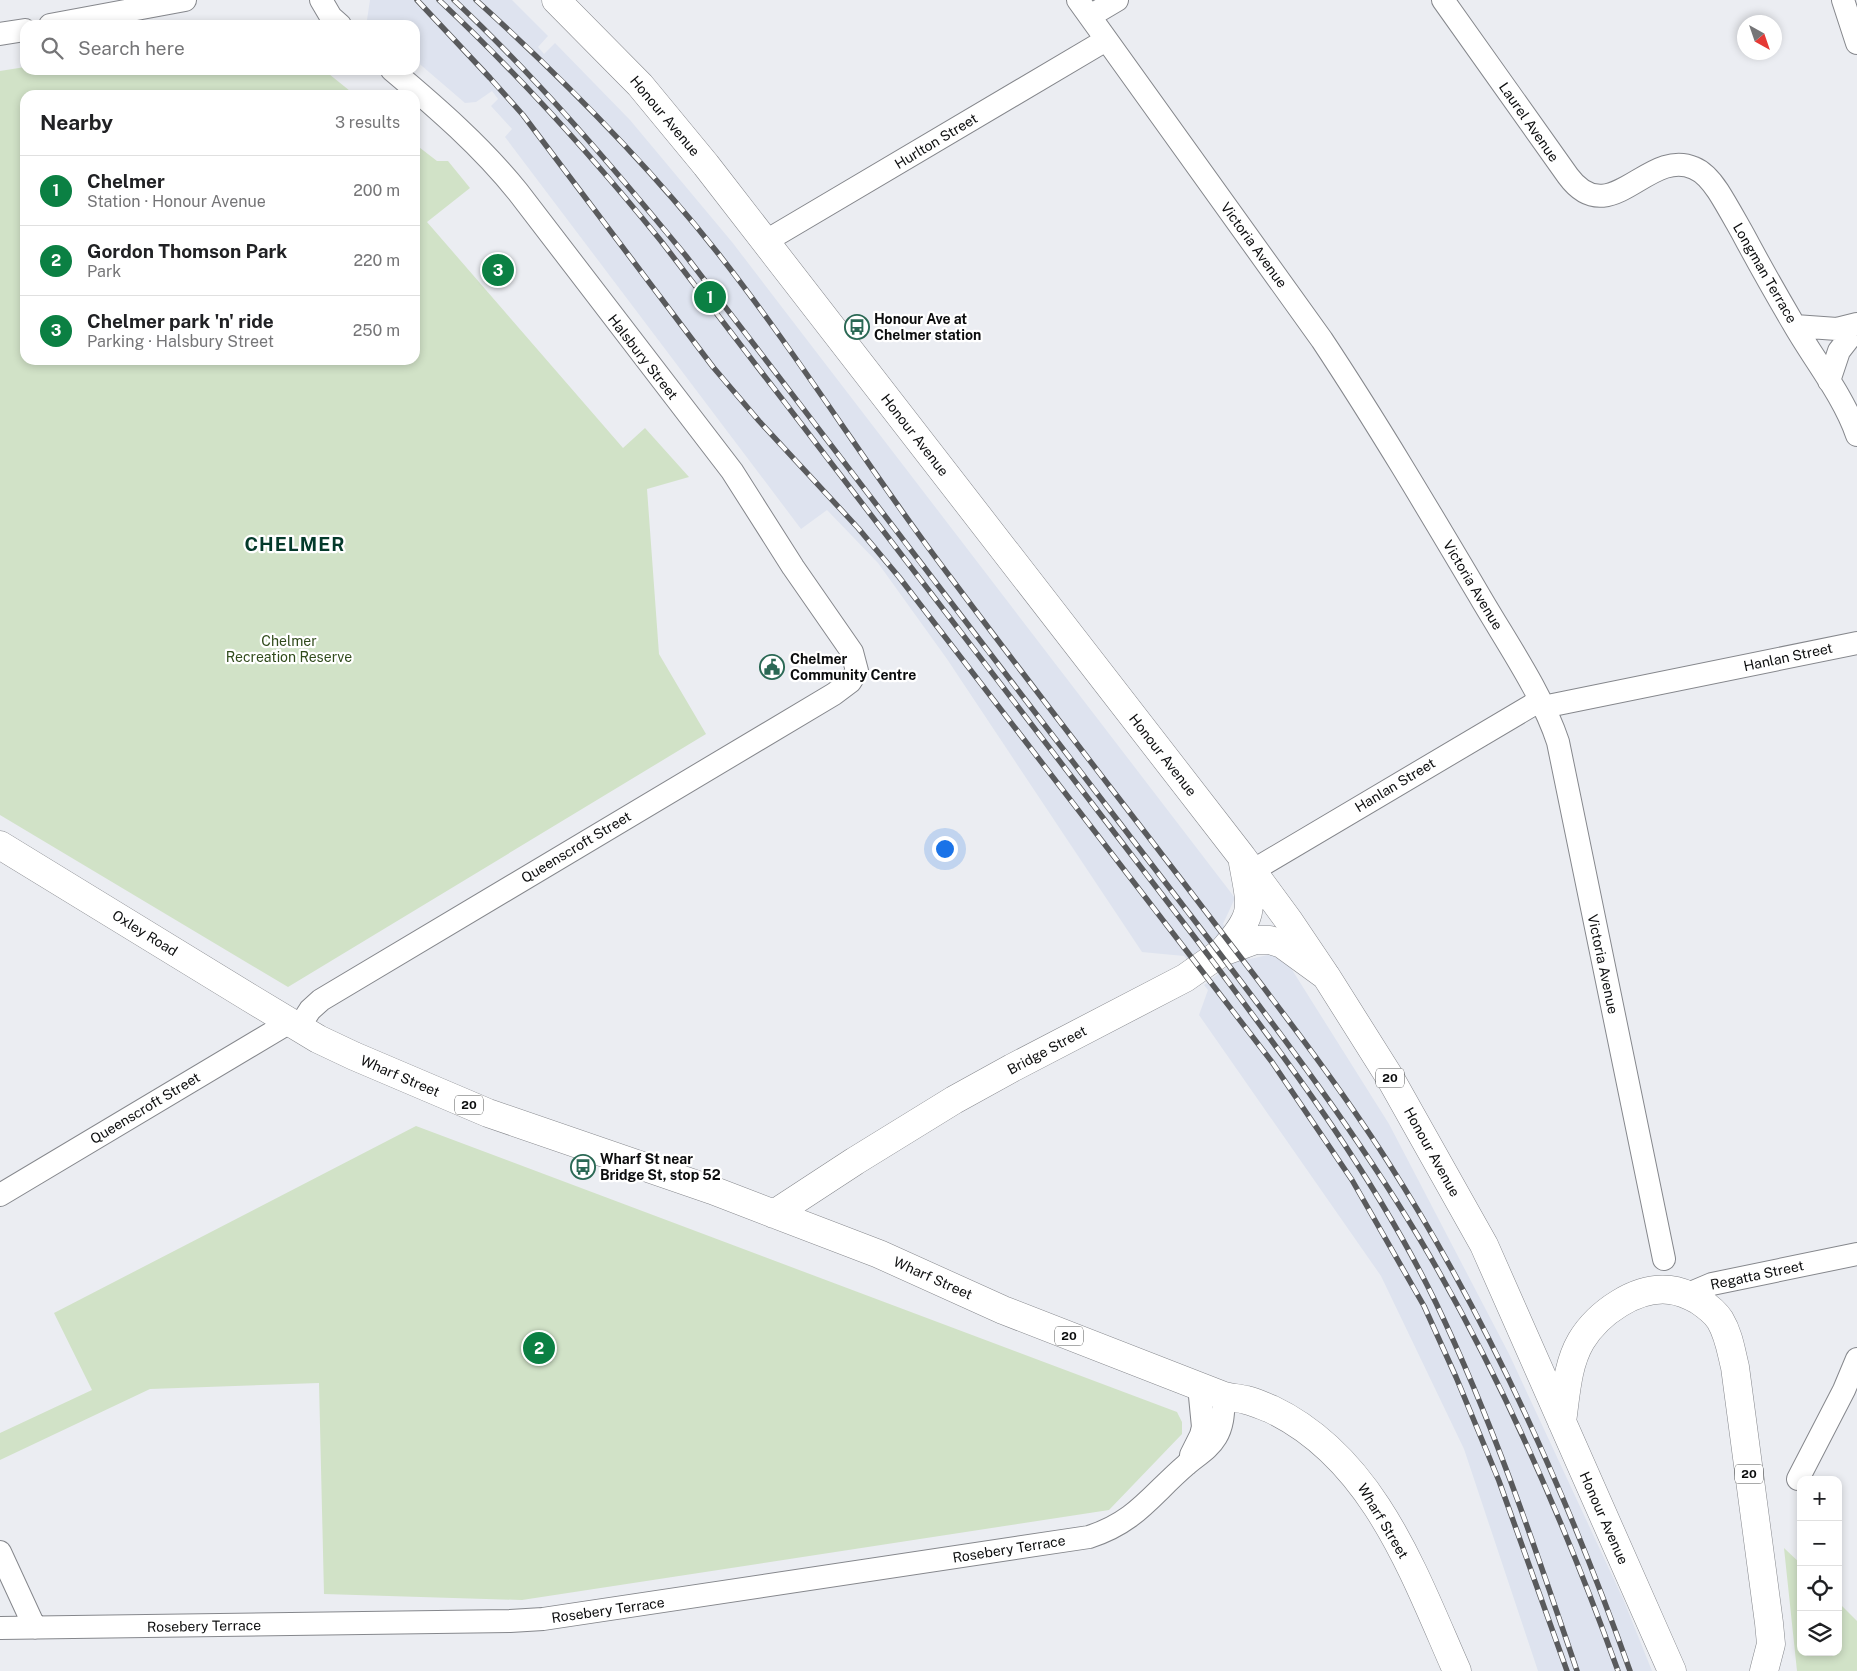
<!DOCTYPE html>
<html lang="en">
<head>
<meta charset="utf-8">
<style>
  body { margin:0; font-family:"Public Sans",sans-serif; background:#f2f2f2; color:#202124 }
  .controls { position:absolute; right:15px; bottom:15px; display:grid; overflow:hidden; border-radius:10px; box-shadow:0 2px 8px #0003 }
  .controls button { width:45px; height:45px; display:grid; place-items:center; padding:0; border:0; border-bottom:1px solid #e0e0e0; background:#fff; color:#202124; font:25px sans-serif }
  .compass { position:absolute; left:1737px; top:15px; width:45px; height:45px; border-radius:50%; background:#fff; box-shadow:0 2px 8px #0003; rotate:140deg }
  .you { position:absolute; left:944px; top:848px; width:18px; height:18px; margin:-12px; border:4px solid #fff; border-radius:50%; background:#1a73e8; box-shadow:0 0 0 8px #1a73e833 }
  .badge { display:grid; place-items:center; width:32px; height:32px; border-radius:50%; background:#0b8043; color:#fff; font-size:16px; font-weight:700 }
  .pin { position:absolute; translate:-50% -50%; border:2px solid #fff; box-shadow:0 1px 5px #0006 }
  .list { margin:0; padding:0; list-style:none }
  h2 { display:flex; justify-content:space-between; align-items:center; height:65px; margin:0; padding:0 20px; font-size:21px }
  h2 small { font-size:16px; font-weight:400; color:#757577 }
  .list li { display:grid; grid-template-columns:32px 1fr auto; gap:15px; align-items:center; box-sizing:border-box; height:70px; padding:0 20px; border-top:1px solid #e0e0e0 }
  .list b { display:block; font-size:19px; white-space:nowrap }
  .list p { margin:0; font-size:16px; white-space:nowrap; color:#757577 }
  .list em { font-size:16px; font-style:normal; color:#757577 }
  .icon { flex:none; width:28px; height:28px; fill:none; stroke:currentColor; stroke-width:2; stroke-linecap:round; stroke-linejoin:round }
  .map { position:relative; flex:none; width:1857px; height:1671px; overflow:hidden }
  .search { position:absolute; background:#fff; box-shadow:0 2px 8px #0003; left:20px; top:20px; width:400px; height:55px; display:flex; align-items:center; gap:12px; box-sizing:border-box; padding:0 18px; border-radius:15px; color:#757577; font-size:19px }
  .panel { position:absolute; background:#fff; box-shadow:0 2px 8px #0003; left:20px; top:90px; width:400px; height:275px; border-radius:15px }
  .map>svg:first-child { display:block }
</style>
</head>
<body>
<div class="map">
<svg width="1857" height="1671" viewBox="0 0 1857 1671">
  <rect width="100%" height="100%" fill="#ebedf2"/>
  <!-- built -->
  <path fill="#dee3ef" d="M370,0h142l36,36 -10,11 6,7 11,-11 75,77 102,122 503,656 -12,26 6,7 -40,31 -5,-6 -42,-4 -195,-293 -69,-96 -51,-53 -26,19 -296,-392 7,-8 -21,-23 7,-7 -6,-8 -16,11 -11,1 -50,-43v-35h-42l-6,-5z
    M1245,953l5,6 18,-4 16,2 105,167 120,230 115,247 28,70h-114l-74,-222 -83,-173 -182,-261 9,-25 -4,-5z"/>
  <!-- green -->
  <path fill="#d1e2c7" d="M25,67v3h299l31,25h-330v265h390v-216l22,17h11l22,27 -43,34 196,226 22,-20 44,49 -42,12 12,165 47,80 -418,253 -288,-172v-744z
    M416,1126l761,286 5,10v12l-73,76 -587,90 -198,-6 -5,-211 -169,6 -150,71v-27l92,-43 -38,-77z
    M1784,1548l17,16v88h37v-50l19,19v50h-60z"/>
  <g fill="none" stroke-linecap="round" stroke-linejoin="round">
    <defs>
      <path id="minor" d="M321,0l10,17 9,8
        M1078,0l244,340c55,83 106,169 157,255 26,45 63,98 79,147l106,517
        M1443,0l125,176c42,57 80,-29 126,-8 10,4 18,14 24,23 9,14 17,29 25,43 16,30 33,60 50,89 21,37 50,72 64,112
        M1843,0l14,43
        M1090,16l27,-16
        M50,25l135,-25
        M0,34l25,-4
        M766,241l340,-201
        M1795,326l42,3 20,-5
        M1829,381l10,-30 18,-23
        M1543,707l314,-64
        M1252,871l287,-170
        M299,1027l11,-17 11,-10 513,-306 16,-12 7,-11 -5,-19 -59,-85 -61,-96 -214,-279c-37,-46 -81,-84 -126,-122
        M0,1195l290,-173
        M1686,1295l26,-11 145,-30
        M1191,1455l10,-20 2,-8 -4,-41
        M1798,1479l46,-89 13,-31
        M0,1552l35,76
        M0,1628l510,-7 33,-2 546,-82c47,-15 62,-42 97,-72 10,-9 23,-16 30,-28 8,-13 7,-28 8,-41"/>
      <path id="secondary" d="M556,0l84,85 66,80 536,692 47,64 35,52
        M1222,952c33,-38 30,-41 21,-89"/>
      <path id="primary" d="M0,845l250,153 68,41 36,17 134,57 224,77 167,64 124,56 221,86c7,2 15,2 22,4 9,2 17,6 25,9 103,49 143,165 186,262
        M774,1214l81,-53 99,-61 58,-32 173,-90 37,-26 33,-12h15l12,4 44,32 63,100 95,169 188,426
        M1562,1422c4,-28 5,-57 19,-81 17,-28 55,-55 89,-51 10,1 19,5 28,10 9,6 17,12 22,20 9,15 11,31 15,47l34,256 2,21 -7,27"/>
    </defs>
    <!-- minor casing -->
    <use href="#minor" stroke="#85878c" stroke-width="24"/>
    <!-- secondary casing -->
    <use href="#secondary" stroke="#85878c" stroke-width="29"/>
    <!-- primary casing -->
    <use href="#primary" stroke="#85878c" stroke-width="29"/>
    <!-- minor -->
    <use href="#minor" stroke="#fff" stroke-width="22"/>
    <!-- secondary -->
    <use href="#secondary" stroke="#fff" stroke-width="28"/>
    <!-- primary -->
    <use href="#primary" stroke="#fff" stroke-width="28"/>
    <defs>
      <path id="rail" d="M417,0l73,78 33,37 190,252 46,54 99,107 41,49 373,485 80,118 72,126 32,71 43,104 68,190
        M439,0c80,75 153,156 222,241l538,702c87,116 174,230 237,360 57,119 99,244 141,368
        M454,0c84,79 159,167 232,256 122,158 242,317 364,476 54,70 107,140 161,210 73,96 145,191 207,294 82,137 146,285 200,435
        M476,0c86,78 169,161 241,252 83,105 153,220 234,326 88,118 179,234 268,351 58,76 117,152 169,233 101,158 179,332 242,509"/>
    </defs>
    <!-- rail casing -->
    <use href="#rail" stroke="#595a5c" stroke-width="5.5"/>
    <!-- rail -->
    <use href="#rail" stroke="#fff" stroke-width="4" stroke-dasharray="11" stroke-linecap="butt"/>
  </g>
  <!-- icons -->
  <defs>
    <symbol id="bus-ring" viewBox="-11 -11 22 22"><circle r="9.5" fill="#fff" stroke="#2a6854" stroke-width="1.5"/><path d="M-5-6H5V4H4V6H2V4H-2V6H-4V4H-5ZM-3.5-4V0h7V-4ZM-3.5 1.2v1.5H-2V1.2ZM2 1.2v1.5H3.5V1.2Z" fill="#2a6854"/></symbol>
    <symbol id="civic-ring" viewBox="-11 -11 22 22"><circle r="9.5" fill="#fff" stroke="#2a6854" stroke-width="1.5"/><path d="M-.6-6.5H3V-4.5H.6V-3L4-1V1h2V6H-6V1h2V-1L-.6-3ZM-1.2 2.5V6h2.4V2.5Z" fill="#2a6854"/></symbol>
  </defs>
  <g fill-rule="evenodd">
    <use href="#bus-ring" x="843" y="313" width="28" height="28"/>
    <use href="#civic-ring" x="758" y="653" width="28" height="28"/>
    <use href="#bus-ring" x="569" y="1153" width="28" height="28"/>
  </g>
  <g text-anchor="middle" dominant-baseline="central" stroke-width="4.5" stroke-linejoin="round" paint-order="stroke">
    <!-- shield labels -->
    <g fill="#fff" stroke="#555656" stroke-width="1">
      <rect x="1376" y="1068.5" width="28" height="19" rx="4"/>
      <rect x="455" y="1095.5" width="28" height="19" rx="4"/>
      <rect x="1055" y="1326.5" width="28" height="19" rx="4"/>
      <rect x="1735" y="1464.5" width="28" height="19" rx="4"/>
    </g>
    <g font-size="12" font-weight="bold" fill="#0c0d0e">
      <text x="1390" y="1078">20</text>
      <text x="469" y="1105">20</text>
      <text x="1069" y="1336">20</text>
      <text x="1749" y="1474">20</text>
    </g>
    <!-- street labels -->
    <g font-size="14" fill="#0c0d0e" stroke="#fff">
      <text transform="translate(665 116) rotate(50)">Honour Avenue</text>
      <text transform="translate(1529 122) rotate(55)">Laurel Avenue</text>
      <text transform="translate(936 141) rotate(-31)">Hurlton Street</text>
      <text transform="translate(1254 245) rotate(54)">Victoria Avenue</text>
      <text transform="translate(1765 273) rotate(60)">Longman Terrace</text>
      <text transform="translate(643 357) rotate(52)">Halsbury Street</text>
      <text transform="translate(915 435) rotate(52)">Honour Avenue</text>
      <text transform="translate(1473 585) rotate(59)">Victoria Avenue</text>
      <text transform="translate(1788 657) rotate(-12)">Hanlan Street</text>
      <text transform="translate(1163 755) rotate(52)">Honour Avenue</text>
      <text transform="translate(1395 785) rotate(-31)">Hanlan Street</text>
      <text transform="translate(576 847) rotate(-31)">Queenscroft Street</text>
      <text transform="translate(145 933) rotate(32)">Oxley Road</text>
      <text transform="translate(1603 964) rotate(78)">Victoria Avenue</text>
      <text transform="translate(1047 1050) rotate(-28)">Bridge Street</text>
      <text transform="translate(400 1076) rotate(23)">Wharf Street</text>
      <text transform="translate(145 1108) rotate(-31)">Queenscroft Street</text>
      <text transform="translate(1432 1152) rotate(61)">Honour Avenue</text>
      <text transform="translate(1757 1275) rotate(-12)">Regatta Street</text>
      <text transform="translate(933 1278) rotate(24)">Wharf Street</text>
      <text transform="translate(1604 1518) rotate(66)">Honour Avenue</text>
      <text transform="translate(1383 1521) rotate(59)">Wharf Street</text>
      <text transform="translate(1009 1549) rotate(-9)">Rosebery Terrace</text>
      <text transform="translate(608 1610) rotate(-8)">Rosebery Terrace</text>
      <text transform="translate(204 1626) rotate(-1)">Rosebery Terrace</text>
    </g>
    <!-- poi labels -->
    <g font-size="14" font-weight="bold" fill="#0c0d0e" stroke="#fff" text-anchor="start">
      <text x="874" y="319">Honour Ave at<tspan x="874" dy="16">Chelmer station</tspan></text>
      <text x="790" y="659">Chelmer<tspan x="790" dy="16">Community Centre</tspan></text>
      <text x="600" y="1159">Wharf St near<tspan x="600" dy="16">Bridge St, stop 52</tspan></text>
    </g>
    <!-- park labels -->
    <g font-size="14" fill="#304b1b" stroke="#fff">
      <text x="289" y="641">Chelmer<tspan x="289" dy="16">Recreation Reserve</tspan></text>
    </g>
    <!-- district labels -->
    <g font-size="19" font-weight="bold" letter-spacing="1" fill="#043a2b" stroke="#fff">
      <text x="295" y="544">CHELMER</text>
    </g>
  </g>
</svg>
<div class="controls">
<button>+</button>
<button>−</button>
<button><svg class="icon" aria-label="locate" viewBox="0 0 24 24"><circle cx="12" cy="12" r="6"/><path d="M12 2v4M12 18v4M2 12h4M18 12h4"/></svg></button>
<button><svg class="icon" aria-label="layers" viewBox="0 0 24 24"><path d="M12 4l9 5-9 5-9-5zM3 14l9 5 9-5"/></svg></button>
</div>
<svg class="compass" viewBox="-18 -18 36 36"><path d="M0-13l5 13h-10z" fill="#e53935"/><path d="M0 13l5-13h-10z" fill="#757577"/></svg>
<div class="you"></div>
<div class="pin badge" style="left:710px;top:297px">1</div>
<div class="pin badge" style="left:539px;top:1348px">2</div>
<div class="pin badge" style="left:498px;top:270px">3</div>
<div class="search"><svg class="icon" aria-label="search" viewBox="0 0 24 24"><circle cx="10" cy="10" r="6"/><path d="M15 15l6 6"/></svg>Search here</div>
<section class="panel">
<h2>Nearby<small>3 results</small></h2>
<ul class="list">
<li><span class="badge">1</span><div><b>Chelmer</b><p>Station · Honour Avenue</p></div><em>200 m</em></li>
<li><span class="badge">2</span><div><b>Gordon Thomson Park</b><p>Park</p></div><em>220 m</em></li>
<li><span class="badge">3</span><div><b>Chelmer park 'n' ride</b><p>Parking · Halsbury Street</p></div><em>250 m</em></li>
</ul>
</section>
</div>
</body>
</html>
